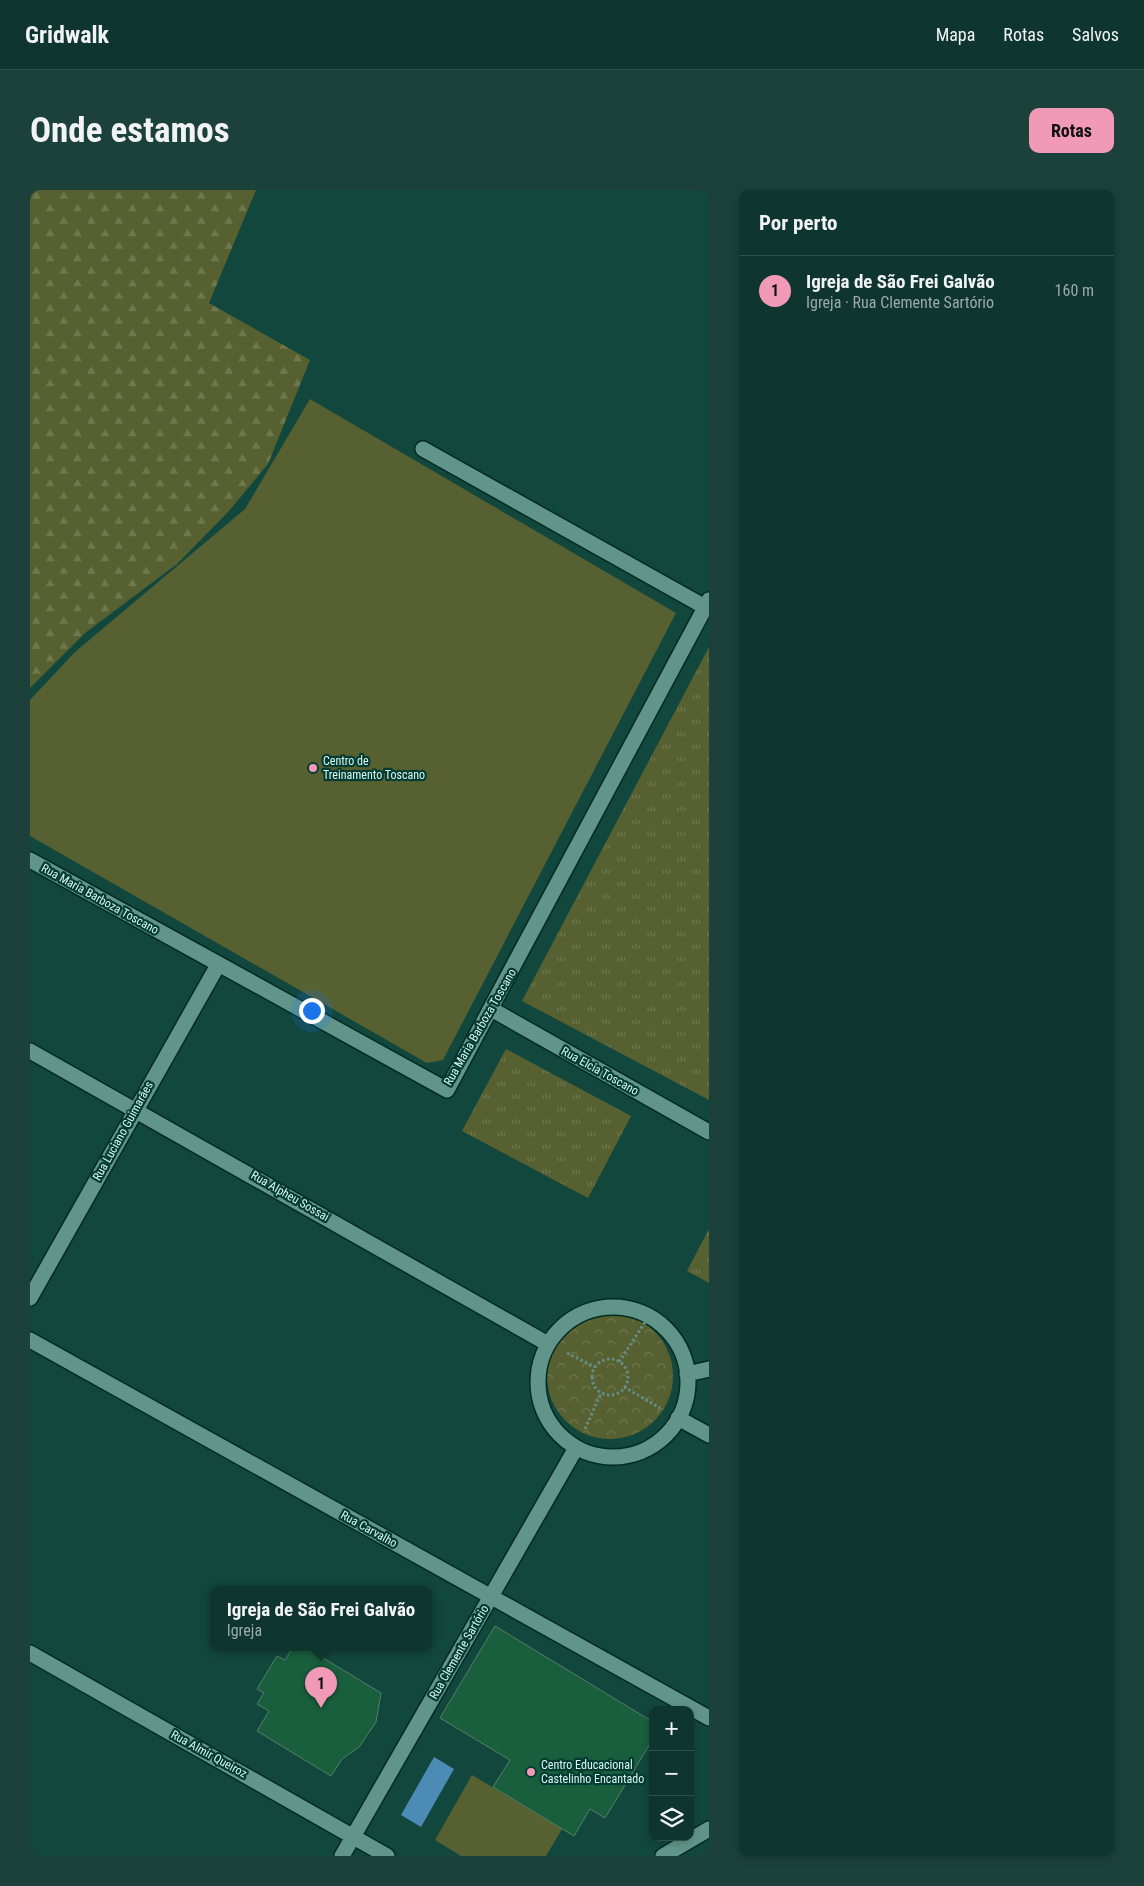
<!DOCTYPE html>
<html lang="pt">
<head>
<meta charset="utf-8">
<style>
  body { margin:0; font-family:"Roboto Condensed",sans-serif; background:#1c403a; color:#f1f3f6 }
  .controls { position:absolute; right:15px; bottom:15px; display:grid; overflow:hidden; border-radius:10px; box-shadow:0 2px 8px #0003 }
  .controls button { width:45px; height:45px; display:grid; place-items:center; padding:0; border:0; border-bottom:1px solid #2e504a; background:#0e352e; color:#f1f3f6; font:25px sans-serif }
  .you { position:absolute; left:281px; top:820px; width:18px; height:18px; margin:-12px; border:4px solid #fff; border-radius:50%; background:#1a73e8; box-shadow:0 0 0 8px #1a73e833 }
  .badge { display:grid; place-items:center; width:32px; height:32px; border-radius:50%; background:#f09ab7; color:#111; font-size:16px; font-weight:700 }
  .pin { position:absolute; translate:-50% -41px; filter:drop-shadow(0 1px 2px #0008) }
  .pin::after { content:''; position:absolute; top:26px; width:18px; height:15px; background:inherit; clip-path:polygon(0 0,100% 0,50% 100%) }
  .popup { position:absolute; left:180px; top:1396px; width:222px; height:65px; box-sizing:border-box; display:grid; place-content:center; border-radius:10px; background:#0e352e; filter:drop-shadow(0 1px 4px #0005); font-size:16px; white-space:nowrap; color:#9babaa }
  .popup b { font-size:19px; color:#f1f3f6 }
  .popup::after { content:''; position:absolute; left:50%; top:100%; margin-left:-10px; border:10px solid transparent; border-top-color:#0e352e }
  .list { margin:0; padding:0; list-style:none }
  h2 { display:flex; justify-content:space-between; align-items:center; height:65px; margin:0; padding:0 20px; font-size:21px }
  h2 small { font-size:16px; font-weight:400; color:#9babaa }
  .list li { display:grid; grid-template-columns:32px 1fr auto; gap:15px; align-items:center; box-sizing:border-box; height:70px; padding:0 20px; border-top:1px solid #2e504a }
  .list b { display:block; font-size:19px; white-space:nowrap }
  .list p { margin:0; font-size:16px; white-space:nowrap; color:#9babaa }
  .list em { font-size:16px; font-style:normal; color:#9babaa }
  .icon { flex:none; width:28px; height:28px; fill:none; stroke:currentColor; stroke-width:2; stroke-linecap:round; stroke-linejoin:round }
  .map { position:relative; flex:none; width:679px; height:1666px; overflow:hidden; border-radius:10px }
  header { display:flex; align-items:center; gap:30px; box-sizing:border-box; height:70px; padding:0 25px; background:#0e352e; border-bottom:1px solid #2e504a }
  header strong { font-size:24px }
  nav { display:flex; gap:28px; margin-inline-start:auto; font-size:18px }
  .intro { display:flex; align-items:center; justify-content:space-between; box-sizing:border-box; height:120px; padding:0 30px }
  h1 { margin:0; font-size:35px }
  .button { padding:12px 22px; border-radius:10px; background:#f09ab7; color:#111; font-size:18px; font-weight:700 }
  main { display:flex; gap:30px; padding:0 30px }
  aside { flex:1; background:#0e352e; border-radius:10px; box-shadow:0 2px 8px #0003 }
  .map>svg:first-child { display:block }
</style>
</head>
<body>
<header>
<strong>Gridwalk</strong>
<nav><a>Mapa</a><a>Rotas</a><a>Salvos</a></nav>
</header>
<div class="intro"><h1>Onde estamos</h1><a class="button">Rotas</a></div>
<main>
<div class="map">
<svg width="679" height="1666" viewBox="0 0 679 1666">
  <defs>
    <pattern id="grass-tufts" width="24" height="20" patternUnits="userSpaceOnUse" patternTransform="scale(1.25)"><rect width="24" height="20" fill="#576030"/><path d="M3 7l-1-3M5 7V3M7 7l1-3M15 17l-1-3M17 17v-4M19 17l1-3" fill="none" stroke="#6f774e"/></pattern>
    <pattern id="forest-firs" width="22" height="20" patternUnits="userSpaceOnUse" patternTransform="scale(1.25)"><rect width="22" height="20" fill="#576030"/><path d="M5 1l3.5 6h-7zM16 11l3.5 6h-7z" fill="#6f774e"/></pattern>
    <pattern id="park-crowns" width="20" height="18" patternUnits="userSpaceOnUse" patternTransform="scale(1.25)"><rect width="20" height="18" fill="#576030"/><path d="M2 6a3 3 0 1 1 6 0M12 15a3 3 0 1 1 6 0" fill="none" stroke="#6f774e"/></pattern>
  </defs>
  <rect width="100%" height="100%" fill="#12473d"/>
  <!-- grass -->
  <path fill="url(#grass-tufts)" d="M679,457v453l-187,-99z
    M476,859l125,67 -43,82 -126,-67z
    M679,1039v54l-22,-12z"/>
  <!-- forest -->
  <path fill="url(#forest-firs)" d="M0,0h226l-47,113 101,57 -42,104 -40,48 -51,52 -92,69 -55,55z"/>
  <!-- park -->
  <path fill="url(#park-crowns)" d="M517 1186a63 63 0 1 1 126 0a63 63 0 1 1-126 0Z"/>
  <!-- pitch -->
  <path fill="#576030" d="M280,209l366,214 -233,447 -16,3 -397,-227v-136l45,-48 170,-143z
    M442,1585l90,54 -16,27h-85l-26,-16z"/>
  <!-- water -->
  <path fill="#4c8bb3" d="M404,1567l20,12 -33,58 -20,-12z"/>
  <!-- building -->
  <path fill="#195f3d" stroke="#577e67" d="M465,1436l158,96v17l-48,79 -15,-9 -16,27 -81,-49 17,-27 -70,-42z
    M263,1457h12l76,46 -5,29 -17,25 -17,12 -11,17 -74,-45 12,-20 -12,-7 7,-11 -7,-4 20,-33 8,4z"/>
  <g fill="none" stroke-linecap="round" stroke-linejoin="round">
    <defs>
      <path id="minor" d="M393,259l282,158
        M0,670l417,230 262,-490
        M461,819l218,123
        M0,861l518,293
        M0,1108l188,-333
        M508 1192a75 75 0 1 1 150 0a75 75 0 1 1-150 0Z
        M0,1150l679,378
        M657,1184l22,-5
        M648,1228l31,17
        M0,1463l357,203
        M312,1666l234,-408
        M633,1666l46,-27"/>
    </defs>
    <!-- minor casing -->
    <use href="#minor" stroke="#022b24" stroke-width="18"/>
    <!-- path -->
    <path stroke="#648e85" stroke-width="3" stroke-dasharray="2.5 2.5" stroke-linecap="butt" d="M537,1163l28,14
      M562 1187a18 18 0 1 1 36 0a18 18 0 1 1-36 0Z
      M589,1172l30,-46
      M594,1197l36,21
      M555,1239l16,-36"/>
    <!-- minor -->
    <use href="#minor" stroke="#629589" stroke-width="15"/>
  </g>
  <!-- markers -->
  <g fill="#f09ab7" stroke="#033c33" stroke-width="2">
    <circle cx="283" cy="578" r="5"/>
    <circle cx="501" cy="1582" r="5"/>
  </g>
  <g text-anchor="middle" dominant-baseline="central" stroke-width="4.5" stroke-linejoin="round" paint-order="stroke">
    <!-- poi labels -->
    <g font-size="12" fill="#dcf6ef" stroke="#033c33" text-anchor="start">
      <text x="293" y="571">Centro de<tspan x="293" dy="14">Treinamento Toscano</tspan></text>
      <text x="511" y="1575">Centro Educacional<tspan x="511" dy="14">Castelinho Encantado</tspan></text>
    </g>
    <!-- street labels -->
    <g font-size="12" fill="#dcf6ef" stroke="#033c33">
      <text transform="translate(70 709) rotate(29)">Rua Maria Barboza Toscano</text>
      <text transform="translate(450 837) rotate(-60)">Rua Maria Barboza Toscano</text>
      <text transform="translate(570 881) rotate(29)">Rua Elcia Toscano</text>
      <text transform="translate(93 941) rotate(-61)">Rua Luciano Guimarães</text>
      <text transform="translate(260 1006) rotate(30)">Rua Alpheu Sossai</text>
      <text transform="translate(339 1339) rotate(29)">Rua Carvalho</text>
      <text transform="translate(429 1462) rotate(-60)">Rua Clemente Sartório</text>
      <text transform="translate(179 1564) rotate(29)">Rua Almir Queiroz</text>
    </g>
  </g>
</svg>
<div class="controls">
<button>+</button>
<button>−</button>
<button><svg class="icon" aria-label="layers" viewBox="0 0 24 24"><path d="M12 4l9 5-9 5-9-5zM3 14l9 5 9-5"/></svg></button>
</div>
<div class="you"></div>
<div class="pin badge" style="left:291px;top:1518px">1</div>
<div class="popup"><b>Igreja de São Frei Galvão</b>Igreja</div>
</div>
<aside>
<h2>Por perto<small></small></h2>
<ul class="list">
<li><span class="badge">1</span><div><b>Igreja de São Frei Galvão</b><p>Igreja · Rua Clemente Sartório</p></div><em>160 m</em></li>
</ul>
</aside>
</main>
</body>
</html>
